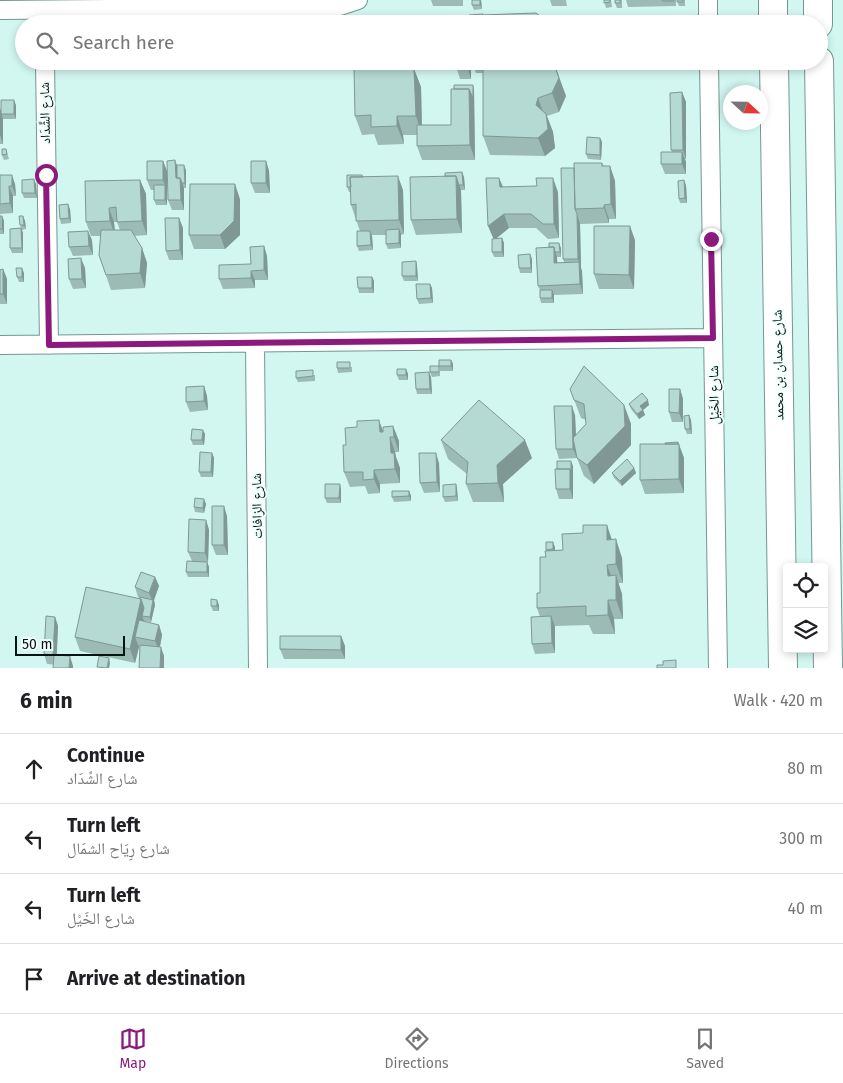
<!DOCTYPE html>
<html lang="en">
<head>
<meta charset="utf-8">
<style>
  body { margin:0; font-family:"Fira Sans","Noto Naskh Arabic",sans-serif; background:#f2f2f2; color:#202124 }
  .controls { position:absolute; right:15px; bottom:15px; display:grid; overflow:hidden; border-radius:5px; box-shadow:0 2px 8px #0003 }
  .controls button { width:45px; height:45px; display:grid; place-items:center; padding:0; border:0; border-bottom:1px solid #e0e0e0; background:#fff; color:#202124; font:25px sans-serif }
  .compass { position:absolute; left:723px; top:85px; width:45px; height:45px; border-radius:50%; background:#fff; box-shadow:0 2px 8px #0003; rotate:112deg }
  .scale { position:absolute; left:15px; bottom:12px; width:110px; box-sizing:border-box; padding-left:5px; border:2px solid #071412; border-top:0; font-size:14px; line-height:18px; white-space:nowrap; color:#071412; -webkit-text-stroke:4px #f0fffc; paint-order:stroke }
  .stop { position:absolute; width:15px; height:15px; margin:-11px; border:4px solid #8c1a7c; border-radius:50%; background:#fff }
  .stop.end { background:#8c1a7c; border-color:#fff; box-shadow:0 1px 5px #0008 }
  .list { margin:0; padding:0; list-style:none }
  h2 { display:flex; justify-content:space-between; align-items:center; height:65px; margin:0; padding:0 20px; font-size:21px }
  h2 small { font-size:16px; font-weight:400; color:#757577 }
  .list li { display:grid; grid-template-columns:32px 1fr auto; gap:15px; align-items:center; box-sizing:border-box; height:70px; padding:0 20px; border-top:1px solid #e0e0e0 }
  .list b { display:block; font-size:19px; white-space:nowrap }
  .list p { margin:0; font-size:16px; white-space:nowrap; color:#757577 }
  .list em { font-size:16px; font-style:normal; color:#757577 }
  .icon { flex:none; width:28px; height:28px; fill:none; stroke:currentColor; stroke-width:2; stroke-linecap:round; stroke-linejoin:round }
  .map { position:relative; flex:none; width:843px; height:668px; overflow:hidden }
  .search { position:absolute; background:#fff; box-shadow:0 2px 8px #0003; left:15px; right:15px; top:15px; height:55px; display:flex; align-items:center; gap:12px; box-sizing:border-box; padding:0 18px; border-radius:28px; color:#757577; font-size:19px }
  .sheet { height:345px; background:#fff }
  nav { display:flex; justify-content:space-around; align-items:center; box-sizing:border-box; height:70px; border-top:1px solid #e0e0e0; background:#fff; font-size:14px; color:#757577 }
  nav a { display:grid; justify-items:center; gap:2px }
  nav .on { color:#8c1a7c }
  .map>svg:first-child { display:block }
</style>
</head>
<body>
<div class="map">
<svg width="843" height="668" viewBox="0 0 843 668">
  <rect width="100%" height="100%" fill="#d2f7f1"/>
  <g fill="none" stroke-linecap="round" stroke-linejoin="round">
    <defs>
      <path id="street" d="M708,0v24
        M0,10l325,-3 15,-1 18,-6
        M45,61l4,284
        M709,61l9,607
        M255,344l3,324
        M0,345l713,-7"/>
      <path id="primary" d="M773,0v24
        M818,0v24
        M774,61l9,607
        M819,61l9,607"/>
    </defs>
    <!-- street casing -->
    <use href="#street" stroke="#759792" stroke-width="20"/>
    <!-- primary casing -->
    <use href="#primary" stroke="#759792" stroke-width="30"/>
    <!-- street -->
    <use href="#street" stroke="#fff" stroke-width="18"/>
    <!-- primary -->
    <use href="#primary" stroke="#fff" stroke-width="28"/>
  </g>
  <!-- wall -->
  <path fill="#9cbbb5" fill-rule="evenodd" d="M431,0h32v6h-30z
    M472,0h9l1,9 -8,1 -2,-5z
    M550,0h16l1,6h-15z
    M604,0h7l1,7 -6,1z
    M615,0h7v8h-5l-2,-5z
    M626,0h50v6l-48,1z
    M677,0h8v6h-6z
    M484,15l62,6 1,3h-77l-1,-3z
    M366,61h35l2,8h11l7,18 1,38h29l3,-36 19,-4 1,5 1,70h-53l-5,-14v-11h-14l1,9 -26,1 -4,-11 -12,1 -7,-19 11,-48z
    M471,61v18h-11l-3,-10z
    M553,61l13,35 -7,16 -12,4 6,16 2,16 -10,8 -55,-1 -7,-19v-63h-7l-4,-10z
    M682,92l4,10v57h-1l1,3v12h-21l-4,-10 11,-12 -1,-2z
    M16,105v14h-13v25h-3v-36l1,3z
    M600,138l2,4 -1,18 -13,-1 -2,-5z
    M6,149l3,10 -5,1 -2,-5z
    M163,161l4,10v34h-11l-2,-5v-10h-3l-4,-10z
    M266,161l3,10 1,22h-15l-4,-10z
    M602,163l2,3h6l5,15 1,38h-7v4l-29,1 1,44 1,3 1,23 -29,1v8h-13l-1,-5v-8l-2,-4 -2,-38h25v9h-4v6l7,-1 -1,-3 11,-91z
    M177,165l9,5v18h-2v22h-12l-4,-10z
    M462,172l2,5 1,13h-4l1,43 -46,2 -5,-15 34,-44z
    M0,175l15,9 1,12h-3v17l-13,1z
    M363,177l40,13 1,44 -3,1v13l-13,1 -2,-5v-9h-14l1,15 -14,1 -2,-5 3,-15 -9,-26v-13h-2l-2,-5z
    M499,178l4,9 55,5 1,46 -11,1 -12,-11h-27l-13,11 6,-1 2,5v14h-10l-2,-5z
    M140,180l6,14 1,41 -13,1 8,12 5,15 -2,25 -34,2 -12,-35 2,-19h-10l-5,-14zM114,222h3l3,8h-5z
    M36,184l1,14h-13l-2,-5z
    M686,185l1,18h-7l-1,-4z
    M240,199v36l-15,14h-31l-5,-14z
    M70,209l1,14 -10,1 -1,-5z
    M0,216h2l2,5v13h-4z
    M23,216l2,5 1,8 -4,1 1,3v20h-11l-2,-5 11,-20 -1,-3z
    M179,218l4,10v32h-14l-3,-9z
    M92,240l1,15 -20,1 -4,-9z
    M635,240l-1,49h-35l-5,-15z
    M264,246l3,10 1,24h-13v8l-32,1 -4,-10 32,-15z
    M530,254l2,5v14h-12l-1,-5z
    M416,261l1,5 1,15h-14l-2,-5z
    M85,268l1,20 -13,1 -4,-10z
    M3,269l4,10v25h-7v-34z
    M24,273v9h-5l-2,-5z
    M372,277l2,4v12h-15l-1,-5z
    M430,284l2,4 1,15 -14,1 -2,-5z
    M451,360l2,4v7h-13l-1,-5z
    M352,367v5l-14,1 -1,-5z
    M406,369l2,5v6h-9l-2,-5z
    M440,371v5l-8,1 -2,-5z
    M429,372l2,5 1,17h-15l-1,-5z
    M315,375v6l-17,1 -2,-4z
    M204,386l3,10 1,14 -18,2 -4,-10z
    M570,389l54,16 7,19v21l-37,39 -10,-8 -7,-18 -18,1 -3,-10 19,-34 1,20 10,-11v-4l-5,-2z
    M680,389l3,10v23h-11l-3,-10z
    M629,404l20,1 -6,5 2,5 -6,4 -8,-10z
    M689,415l2,5 1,14h-5l-2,-5z
    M393,426l6,15v11h-4l1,5 4,11v15l-20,1v9l-12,1 -3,-8 -15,1 -6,-15 2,-27 37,-14z
    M205,434l-1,11h-11l-2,-5z
    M441,440l91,18 -29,26 1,18h-31l-7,-18 1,-10 -19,-15z
    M678,442l6,16v35l-39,1 -5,-14 25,-36z
    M212,453l2,5 -1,19h-12l-2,-5z
    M439,463l1,29 -16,1 -4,-10z
    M573,466v33h-14l-3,-10z
    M634,468l2,5 -14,13 -8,-8 -2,-5z
    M456,484l1,5 1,12 -13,1 -2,-5z
    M341,489v14h-14l-2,-5z
    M409,491l2,5v5l-17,1 -2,-5z
    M206,504l-2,9 -9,-1 -1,-5z
    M227,516l1,39h-12l-4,-10z
    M206,520l3,10 -1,32h-1l2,5v10h-21l-2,-5 6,-11 -4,-9z
    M612,539l10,19 1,25h-5l4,11 1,25h-9l1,15h-22l-4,-9 -34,1v27l-20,1 -3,-10 8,-27 -3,-9 3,-15 6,-43 9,-3v3h8z
    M155,577l4,9 -5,14 1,5 -4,17 -7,-1v1l15,3 3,10 -2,12 4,9v12h-25l1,-21h-1l-4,16 -55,-12 -5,-14 65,-38v-1l-2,-1 -3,-10z
    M219,605v6h-6l-2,-5z
    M55,617l3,9 -1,29 16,11 -26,-2 -3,-10z
    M341,636l4,10v13h-61l-4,-10z"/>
  <!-- shaded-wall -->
  <path fill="#7f9894" d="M480,0h1l1,9 -2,-4z
    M400,61h1l5,16 -6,-8z
    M468,61h3v18l-3,-10z
    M553,61l13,35 -7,16 -7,-19z
    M414,69l7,18 1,47 -6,-18z
    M473,85l1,5 1,70 -5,-15 -1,-56z
    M682,92l4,10v57l-3,-9z
    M538,98l7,19 -9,-12z
    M14,100l2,5v14l-2,-5z
    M0,108l3,11v25l-3,-9z
    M546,114l7,18 2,16 -10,8 -7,-18z
    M397,116l6,19 1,9 -7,-18z
    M600,138l2,4 -1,18 -1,-5z
    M682,152l4,10v12l-4,-10z
    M175,160l4,10 -1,13 -2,-5z
    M163,161l4,10v34l-2,-5v-15l-2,-5z
    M266,161l3,10 1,22 -4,-10z
    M184,165l2,5v18l-1,-5z
    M610,166l5,15 1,38 -5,-15z
    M462,172l2,5 1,13 -2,-5z
    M12,175l3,9 1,12 -4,-10z
    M398,176l5,14 1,44 -5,-14z
    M456,176l5,14 1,43 -5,-14z
    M180,178l4,10v22l-3,-10z
    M499,178l6,14 -5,-5z
    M553,178l5,14 1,46 -5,-14z
    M34,179l2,5 1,14 -2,-5z
    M140,180l6,14 1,41 -5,-14z
    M684,180l2,5 1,18 -2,-5z
    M235,184l5,15v36l-15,14 -5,-14z
    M9,186l4,10v17l-3,-10z
    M68,204l2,5 1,14 -2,-5z
    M604,205l5,14v4l-5,-15z
    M109,208l5,14 1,14 -5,-15z
    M504,214l5,14 -15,12 -6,-14z
    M577,214l3,10 1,44 1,3 1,23 -3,-10 -1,-22 -1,-3z
    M2,216l2,5v13l-2,-5z
    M23,216l2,5 1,8 -2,-4z
    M179,218l4,10v32l-3,-10z
    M630,226l5,14 -1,49 -5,-14z
    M21,228l2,5v20l-1,-5z
    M399,229l2,5v14l-2,-5z
    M88,231l4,9 1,15 -4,-9z
    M370,231l2,5 1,14 -2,-5z
    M502,238l2,5v14l-2,-5z
    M559,243l2,5v9l-1,-5z
    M264,246l3,10 1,24 -4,-10z
    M554,247l3,10 1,15 -4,-9z
    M142,248l5,15 -2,25 -5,-15z
    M530,254l2,5v14l-1,-5z
    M81,258l4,10 1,20 -4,-9z
    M416,261l1,5 1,15 -2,-5z
    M22,268l2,5v9l-2,-5z
    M3,269l4,10v25l-4,-10z
    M251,271l4,9v8l-4,-10z
    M372,277l2,4v12l-2,-5z
    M430,284l2,4 1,15 -2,-5z
    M552,290l2,5v8l-2,-5z
    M451,360l2,4v7l-2,-5z
    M406,369l2,5v6l-2,-5z
    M429,372l2,5 1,17 -2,-5z
    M204,386l3,10 1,14 -4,-9z
    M680,389l3,10v23l-4,-9z
    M648,400l1,5 -6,5 2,5 -6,4 -2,-5 3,-8z
    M624,405l7,19v21l-37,39 -7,-19z
    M572,406l3,9 2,43 -4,-9z
    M689,415l2,5 1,14 -2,-5z
    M379,420l5,14 -4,-2z
    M393,426l6,15v11l-5,-15z
    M203,430l2,4 -1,11 -2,-5z
    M390,437l5,15 1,5 4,11v15l-5,-14 -4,-16z
    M525,440l7,18 -29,26 1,18 -6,-19 -1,-18z
    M678,442l6,16v35l-5,-14z
    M212,453l2,5 -1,19 -2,-5z
    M436,453l3,10 1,29 -3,-10z
    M571,461l2,5v33l-3,-10v-20z
    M634,468l2,5 -14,13 -2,-5z
    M374,470l6,14v9l-6,-14z
    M340,484l1,5v14l-2,-5z
    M456,484l1,5 1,12 -2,-5z
    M409,491l2,5v5l-2,-5z
    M204,499l2,5 -2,9 -1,-5z
    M224,506l3,10 1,39 -4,-10z
    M206,520l3,10 -1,32 -3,-9z
    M607,525l6,18 -6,-3z
    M616,539l6,19 1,25 -7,-19z
    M553,542l2,5v7l-2,-5z
    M207,562l2,5v10l-2,-5z
    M607,565l7,18 -6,-7z
    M616,575l6,19 1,25 -7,-19z
    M155,577l4,9 -5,14 1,5 -4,17 -1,-5 3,-15 -4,-9z
    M141,599l5,14 -4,3 2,5 -3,17 -6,-1 4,10 -4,16 -5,-14z
    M217,600l2,5v6l-2,-5z
    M608,600l6,19 1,15 -7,-19z
    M551,616l4,10v27l-3,-10z
    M55,617l3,9 -2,39 -3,-10z
    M159,625l3,10 -3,16 -4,-10z
    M341,636l4,10v13l-4,-9z
    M161,647l3,9v12h-4z
    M70,656l3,10v2h-4z
    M109,658l1,5 -1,5h-2z"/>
  <!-- building -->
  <path fill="#b5d9d3" stroke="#7f9894" d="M472,0h8v5h-8z
    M604,0h6v2l-6,1z
    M615,0h5v3h-5z
    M662,0h12v1h-12z
    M677,0h6v2h-6z
    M536,13l10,8v3h-63v-9z
    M483,14v7h-14v-6z
    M359,20h17v4h-17z
    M438,23h32v1h-32z
    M366,61h34v8h14l2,47h-19v10l-26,1v-12l-16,1 -1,-48h12z
    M457,61h11v8h-11z
    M472,61h11v2h-11z
    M483,61h70l6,17 -7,15 -14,5 -2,7 10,9 2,15 -10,9 -55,-2z
    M454,85h19v13l-4,-9h-15z
    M451,89h18l1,56 -53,1v-21h34z
    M682,92l1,58h-12l-1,-57z
    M1,100h13v14h-13z
    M587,137l13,1v17l-14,-1z
    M2,149h4l1,5 -5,1z
    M661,152h21v12h-21z
    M175,160l1,18h4l1,22h-13l-1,-39z
    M147,161h16v19h-16z
    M251,161h15v22h-15z
    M574,163h28v3h8l1,38 -7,1v3l-29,1z
    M177,165h7l1,18h-3l-2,-5h-3z
    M561,168h13l1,41 2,5 1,45h-15z
    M462,172l1,13h-4l-3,-9h-11v-3z
    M0,175h12v11h-3l1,17 -10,1z
    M347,175h15l1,2h-13l1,10h-4z
    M398,176l1,44 -43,1v-17l-5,1 -1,-28z
    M456,176l1,43 -46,1 -1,-43z
    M486,178h13l1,9 37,-1 -1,-8h17l1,46h-11l-12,-10h-27l-16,12z
    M34,179l1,14h-13v-13z
    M140,180l2,41 -25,1 -1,-15 -7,1 1,13 -24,1 -1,-41z
    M684,180l1,18 -6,1 -1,-18z
    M190,184h45l-1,37 -14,14h-31z
    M154,185h11v15h-11z
    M68,204l1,14 -9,1 -1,-14z
    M0,216h2v13h-2z
    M19,216h4l1,9h-4z
    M165,218h14l1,32 -14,1z
    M594,226h36l-1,49 -35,-1z
    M21,228l1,20h-12v-19z
    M399,229v14l-13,1v-14z
    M101,230h30l11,18 -2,25 -34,2 -7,-20z
    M88,231l1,15 -20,1 -1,-15z
    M357,231h13l1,14 -14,1z
    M502,238v14h-10v-13z
    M549,243h10l1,9h-5l-1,-5h-5z
    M264,246v24l-13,1v7l-32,1v-14l32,-1 -1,-17z
    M554,247v16l25,-1 1,22 -42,2 -2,-38z
    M530,254l1,14h-12l-1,-13z
    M81,258l1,21h-13l-1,-20z
    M416,261v15h-14v-14z
    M16,268h6v9h-5z
    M3,269v25h-3v-24z
    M357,277h15v11h-14z
    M416,284h14l1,14 -14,1z
    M540,290h12v8h-12z
    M439,360h12v6h-12z
    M337,362h13v6h-13z
    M430,366h9v6h-9z
    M584,366l40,39 1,21 -38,39 -10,-7 -4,-20 13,-14 -2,-20 -10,-4 -4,-11z
    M397,369h9v6h-9z
    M313,370v6l-17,2v-7z
    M429,372l1,17h-14l-1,-16z
    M204,386v15l-18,1v-15z
    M669,389h11l-1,24 -10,-1z
    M642,393l6,7 -8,6 3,4 -6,4 -8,-10z
    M479,400l46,40 -28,25 1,18 -32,1 2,-22 -27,-22z
    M554,406h18l1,43h-17z
    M689,415l1,14h-5l-1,-13z
    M379,420l1,12h3v-5l10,-1 1,11h-4l1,16h3l1,16 -21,1v9l-11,1v-8h-19l-1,-27h3l-1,-17 12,-1v-6z
    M192,429l11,1 -1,10h-11z
    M678,442v2h-13v-1z
    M640,444h39v35l-39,1z
    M200,452l12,1 -1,19h-12z
    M419,453h17l1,29 -17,1z
    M627,459l7,9 -14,13 -8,-8z
    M557,461h14v13l-1,-5h-13z
    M555,469h15v20h-14z
    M325,484h15l-1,14h-14z
    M456,484v12l-13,1v-12z
    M392,491h17v5l-17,1z
    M195,498l9,1 -1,9 -9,-1z
    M212,506h12v39h-12z
    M189,519l17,1 -1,33 -17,-1z
    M583,525h24v15l9,-1v25l-9,1 1,11 8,-1v25h-8v15l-22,1v-10l-49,2v-15h3v-36h6l-1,-6 18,-1 -1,-16 21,-1z
    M546,542h7v7l-7,1z
    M187,561l20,1v10h-21z
    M141,572l14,5 -6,16 -14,-6z
    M86,587l55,12 -11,50 -55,-12z
    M140,597l13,3 -3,17 -8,-1 2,-8 -3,-9h-1z
    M211,599l6,1v6h-6z
    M46,616l9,1 -2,38 -9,-1z
    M551,616l1,27 -20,1 -1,-27z
    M139,620l20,5 -4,16 -20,-4z
    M280,636h61v14l-61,-1z
    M140,645l21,2 -1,21h-21z
    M54,655l16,1 -1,12h-16z
    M99,656l10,2 -2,10 -10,-1z
    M676,660v8h-19v-3h6v-4z"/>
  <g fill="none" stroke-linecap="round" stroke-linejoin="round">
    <!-- route -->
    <path stroke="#8c1a7c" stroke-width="6" d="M46,175l3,170 664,-7 -2,-99"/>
  </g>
  <g text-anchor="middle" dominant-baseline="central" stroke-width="4" stroke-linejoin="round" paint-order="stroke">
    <!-- street labels -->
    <g font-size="14" fill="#071412" stroke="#f0fffc">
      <text transform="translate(45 113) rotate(-91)">شارع الشِّدَاد</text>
      <text transform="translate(778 365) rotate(-91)">شارع حمدان بن محمد</text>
      <text transform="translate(714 395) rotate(-91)">شارع الخَيْل</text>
      <text transform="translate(257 506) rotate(-91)">شارع الزافات</text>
    </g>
  </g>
</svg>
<div class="controls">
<button><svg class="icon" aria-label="locate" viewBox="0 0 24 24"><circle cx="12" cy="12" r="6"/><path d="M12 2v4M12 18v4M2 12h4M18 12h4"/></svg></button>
<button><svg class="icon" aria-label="layers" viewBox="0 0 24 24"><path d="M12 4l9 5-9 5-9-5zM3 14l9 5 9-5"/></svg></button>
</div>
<svg class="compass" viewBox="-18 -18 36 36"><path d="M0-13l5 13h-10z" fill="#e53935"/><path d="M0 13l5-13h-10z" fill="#757577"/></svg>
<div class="scale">50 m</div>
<div class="stop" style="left:46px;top:175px"></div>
<div class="stop end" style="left:711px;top:239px"></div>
<div class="search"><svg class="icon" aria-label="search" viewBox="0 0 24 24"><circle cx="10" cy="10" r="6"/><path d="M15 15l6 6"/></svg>Search here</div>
</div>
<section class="sheet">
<h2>6 min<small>Walk · 420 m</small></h2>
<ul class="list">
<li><svg class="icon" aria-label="ahead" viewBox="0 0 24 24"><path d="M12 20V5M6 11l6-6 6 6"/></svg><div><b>Continue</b><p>شارع الشِّدَاد</p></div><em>80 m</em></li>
<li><svg class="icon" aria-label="left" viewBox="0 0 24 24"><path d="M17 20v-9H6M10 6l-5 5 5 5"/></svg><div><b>Turn left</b><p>شارع رِيَاح الشمَال</p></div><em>300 m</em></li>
<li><svg class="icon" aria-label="left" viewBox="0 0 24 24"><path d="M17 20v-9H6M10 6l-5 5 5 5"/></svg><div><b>Turn left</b><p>شارع الخَيْل</p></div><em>40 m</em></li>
<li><svg class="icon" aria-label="arrive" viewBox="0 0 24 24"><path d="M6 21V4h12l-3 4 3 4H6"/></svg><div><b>Arrive at destination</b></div></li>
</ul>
</section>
<nav>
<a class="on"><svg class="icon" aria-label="map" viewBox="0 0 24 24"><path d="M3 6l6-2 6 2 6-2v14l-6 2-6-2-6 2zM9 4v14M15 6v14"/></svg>Map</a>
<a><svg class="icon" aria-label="directions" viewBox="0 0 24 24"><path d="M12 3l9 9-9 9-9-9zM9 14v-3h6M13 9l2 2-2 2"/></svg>Directions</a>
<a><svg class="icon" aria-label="saved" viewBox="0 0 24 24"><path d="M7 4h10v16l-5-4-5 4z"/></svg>Saved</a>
</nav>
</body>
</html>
